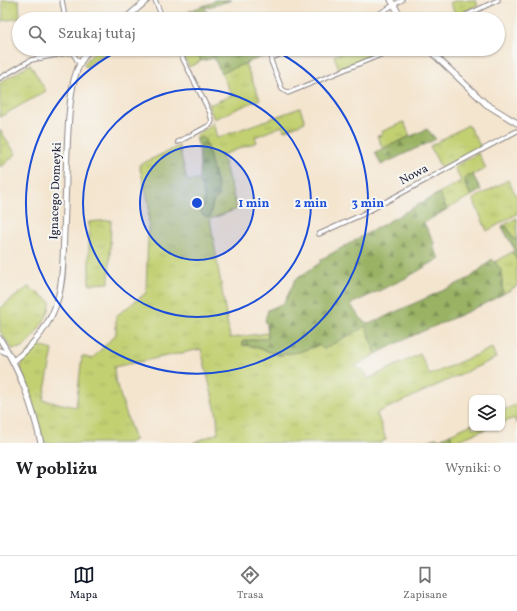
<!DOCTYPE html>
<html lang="pl">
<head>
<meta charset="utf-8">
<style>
  body { margin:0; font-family:Vollkorn,serif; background:#f6f6f6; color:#202124 }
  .controls { position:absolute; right:12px; bottom:12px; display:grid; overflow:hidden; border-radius:8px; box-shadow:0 1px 3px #0004 }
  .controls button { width:36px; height:36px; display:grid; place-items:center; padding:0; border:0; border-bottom:1px solid #e0e0e0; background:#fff; color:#202124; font:20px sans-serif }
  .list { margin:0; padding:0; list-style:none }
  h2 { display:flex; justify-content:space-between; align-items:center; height:52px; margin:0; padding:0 16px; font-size:17px }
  h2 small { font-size:13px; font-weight:400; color:#757577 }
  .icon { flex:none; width:22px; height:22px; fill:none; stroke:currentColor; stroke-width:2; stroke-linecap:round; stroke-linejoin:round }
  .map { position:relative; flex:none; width:517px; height:443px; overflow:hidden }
  .search { position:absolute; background:#fff; box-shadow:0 1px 3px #0004; left:12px; right:12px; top:12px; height:44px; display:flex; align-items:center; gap:10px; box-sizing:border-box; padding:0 14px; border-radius:22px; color:#757577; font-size:15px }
  .sheet { height:112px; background:#fff }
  nav { display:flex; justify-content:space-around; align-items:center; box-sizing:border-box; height:56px; border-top:1px solid #e0e0e0; background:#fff; font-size:11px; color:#757577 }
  nav a { display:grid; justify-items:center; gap:2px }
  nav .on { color:#111827 }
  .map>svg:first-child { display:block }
</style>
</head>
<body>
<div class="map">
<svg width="517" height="443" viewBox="0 0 517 443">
  <defs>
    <pattern id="grass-tufts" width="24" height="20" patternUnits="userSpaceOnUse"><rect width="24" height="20" fill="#c2d072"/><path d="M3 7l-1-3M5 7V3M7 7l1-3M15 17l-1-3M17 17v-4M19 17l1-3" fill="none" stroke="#a6b264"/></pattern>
    <pattern id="forest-firs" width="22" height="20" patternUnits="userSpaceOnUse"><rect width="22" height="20" fill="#99b264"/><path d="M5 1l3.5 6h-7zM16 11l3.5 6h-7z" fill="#7c9054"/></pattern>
  </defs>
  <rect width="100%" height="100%" fill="#f6f6f2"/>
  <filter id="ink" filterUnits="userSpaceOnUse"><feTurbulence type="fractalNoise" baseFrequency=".025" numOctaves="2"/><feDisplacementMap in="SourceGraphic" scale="8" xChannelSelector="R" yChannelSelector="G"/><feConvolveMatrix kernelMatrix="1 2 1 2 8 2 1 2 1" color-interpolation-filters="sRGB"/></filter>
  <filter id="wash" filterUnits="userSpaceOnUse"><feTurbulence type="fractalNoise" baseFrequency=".012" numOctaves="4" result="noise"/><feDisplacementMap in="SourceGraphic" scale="16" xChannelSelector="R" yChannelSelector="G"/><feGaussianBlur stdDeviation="0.9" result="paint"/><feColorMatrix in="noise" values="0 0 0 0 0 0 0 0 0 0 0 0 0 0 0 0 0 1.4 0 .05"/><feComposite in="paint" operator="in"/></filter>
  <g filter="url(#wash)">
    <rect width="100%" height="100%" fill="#f4e5cf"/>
    <!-- grass -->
    <path fill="url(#grass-tufts)" stroke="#727956" d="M2,0h17l1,18 -19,3 2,-3z
      M457,0h18l3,5 -22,10 -6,-12z
      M97,49h8l2,3 -21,15 -2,-3z
      M180,49h16l5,12 -12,6z
      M245,63l15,36 -46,20 -8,-19 3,4h3l20,-9 -11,-22z
      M30,64l16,27 -46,26v-34z
      M300,108l5,14 -21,9 -2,-5 -27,11 2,5 -35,13 15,54 -27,10 20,119 38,-5v5l-25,3v4l9,1 27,9 20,-3 18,-6v-3l49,-17 10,28 -21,12 10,6 3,7 52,-25 10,21 62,-27 4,10 -119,55 9,27 -4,1v2h-189l25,-10 -1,-17 -16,-67 -87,18 1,12 19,59 2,1 -7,4h-85l-23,-73 1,-9 18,-22v7l13,4 -10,50 33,7 6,-51 10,3 24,-25v-18l30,-23 3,-89 -10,-39 40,-19 8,35 12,-1c5,13 5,24 11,37l3,-15 -12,-65 -5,3v-5l15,-9 2,-4 4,16z
      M404,122l6,14 -27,13 -6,-13 5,-1 -1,-3z
      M468,125l13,22 -40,21 -11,-22z
      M0,130l16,24 -15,13 -1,-1z
      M478,153l8,15 -13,7h-5l-3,9 6,12 -24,13 -8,-16 22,-12 -7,-14z
      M508,180l9,17v17l-30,17 -14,-32z
      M517,218v22l-3,-1 -7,-12 -5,-1z
      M111,220l-2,63 -20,1v-62z
      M512,252l5,8v26l-14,8 -2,-24 -6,-8z
      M28,287l22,14c2,15 -18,37 -27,47l-11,1 -12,-18v-23z
      M517,404v20l-3,-6 -12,5v-12z
      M472,424v4h17l-36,14 -3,-8z"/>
    <!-- forest -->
    <path fill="url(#forest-firs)" stroke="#5e6a50" d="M214,0h18l-27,8 4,11h-17l-3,-8 25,-9z
      M196,49h25l1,2 4,-2h46l2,3 -53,21 -7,-15 -13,3z
      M427,129l9,10 -55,26 -6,-13z
      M201,137l4,2 13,49v9l-5,5 -3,15h-4l-5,-4 4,-16 -6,-17 1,-14 -1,-20 -3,-6z
      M468,175h5l8,15 -10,6 -6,-12v-5z
      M439,193l8,16 -23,14 10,19v7l6,9 -34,20 -55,26c4,8 9,15 18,20l101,-46 22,-19 9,11 2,24c-41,23 -86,37 -127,60l-10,-28 -42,23 -7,-5v2l-18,6 -20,3 -27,-9 -9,-1v-4l25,-3 -1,-13 -2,-5 3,-10 16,-7 11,-23 26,-18 -1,-2z
      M502,227h5l7,12 3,1v20l-5,-8 3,-2z
      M450,434l3,8 -31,1 13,-5 5,1z"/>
    <!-- garden -->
    <path fill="#c2d072" stroke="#727956" d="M351,49h15l3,8 -30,12 -5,-13z"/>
  </g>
  <g filter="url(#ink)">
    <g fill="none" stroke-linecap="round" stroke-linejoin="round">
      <defs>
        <path id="street" d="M62,0l3,19
          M155,0l8,19
          M370,19l32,-19
          M458,19l40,-19
          M70,49l9,14
          M292,49l-20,9 -1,3 11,28 6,4 107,-44
          M0,78l31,-18 40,-8
          M178,142l32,-17 2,-4 -2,-8 -32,-64
          M319,234l42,-19 156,-84
          M0,350l8,4"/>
        <path id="secondary" d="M391,0l11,19
          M125,19l22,-19
          M428,49l58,55 31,19
          M0,339c21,33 32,66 41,104
          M13,361c20,-14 39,-39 45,-63 6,-21 5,-45 6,-66 2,-39 2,-77 5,-116 2,-23 4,-51 22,-67"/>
      </defs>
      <!-- street casing -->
      <use href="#street" stroke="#8b8485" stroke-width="5.5"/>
      <!-- secondary casing -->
      <use href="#secondary" stroke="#8b8485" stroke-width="7"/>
      <!-- street -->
      <use href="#street" stroke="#fff" stroke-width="3.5"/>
      <!-- secondary -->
      <use href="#secondary" stroke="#fff" stroke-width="5"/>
    </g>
  </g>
  <!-- distance rings -->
  <circle cx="197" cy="203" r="57" fill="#1d4ed8" fill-opacity=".12"/>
  <g fill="none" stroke="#1d4ed8" stroke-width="2">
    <circle cx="197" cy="203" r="57"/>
    <circle cx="197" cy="203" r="114"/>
    <path d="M272 49A171 171 0 1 1 122 49"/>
  </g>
  <g text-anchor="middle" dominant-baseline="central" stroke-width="4" stroke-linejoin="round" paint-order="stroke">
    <!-- street labels -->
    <g font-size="12" fill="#22223b" stroke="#f6f6f2">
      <text transform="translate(414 175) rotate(-28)">Nowa</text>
      <text transform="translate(56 191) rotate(-88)">Ignacego Domeyki</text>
    </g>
  </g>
  <circle cx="197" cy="203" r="6" fill="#1d4ed8" stroke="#f6f6f2" stroke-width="2"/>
  <g font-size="12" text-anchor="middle" font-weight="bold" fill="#1d4ed8" stroke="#f6f6f2" stroke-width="4" stroke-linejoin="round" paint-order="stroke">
    <text x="254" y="207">1 min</text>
    <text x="311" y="207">2 min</text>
    <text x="368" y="207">3 min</text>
  </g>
</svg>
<div class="controls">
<button><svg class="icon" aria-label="layers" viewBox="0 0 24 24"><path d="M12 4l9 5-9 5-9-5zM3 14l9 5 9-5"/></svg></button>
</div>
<div class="search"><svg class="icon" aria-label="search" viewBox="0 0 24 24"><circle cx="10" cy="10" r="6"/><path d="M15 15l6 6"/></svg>Szukaj tutaj</div>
</div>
<section class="sheet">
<h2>W pobliżu<small>Wyniki: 0</small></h2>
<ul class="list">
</ul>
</section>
<nav>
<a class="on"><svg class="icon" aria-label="map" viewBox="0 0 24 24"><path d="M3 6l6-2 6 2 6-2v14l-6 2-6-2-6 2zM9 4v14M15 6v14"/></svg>Mapa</a>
<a><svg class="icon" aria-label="directions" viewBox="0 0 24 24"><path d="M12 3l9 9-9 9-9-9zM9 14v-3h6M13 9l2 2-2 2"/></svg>Trasa</a>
<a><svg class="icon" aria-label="saved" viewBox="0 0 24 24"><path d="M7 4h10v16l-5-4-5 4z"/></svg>Zapisane</a>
</nav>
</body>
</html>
